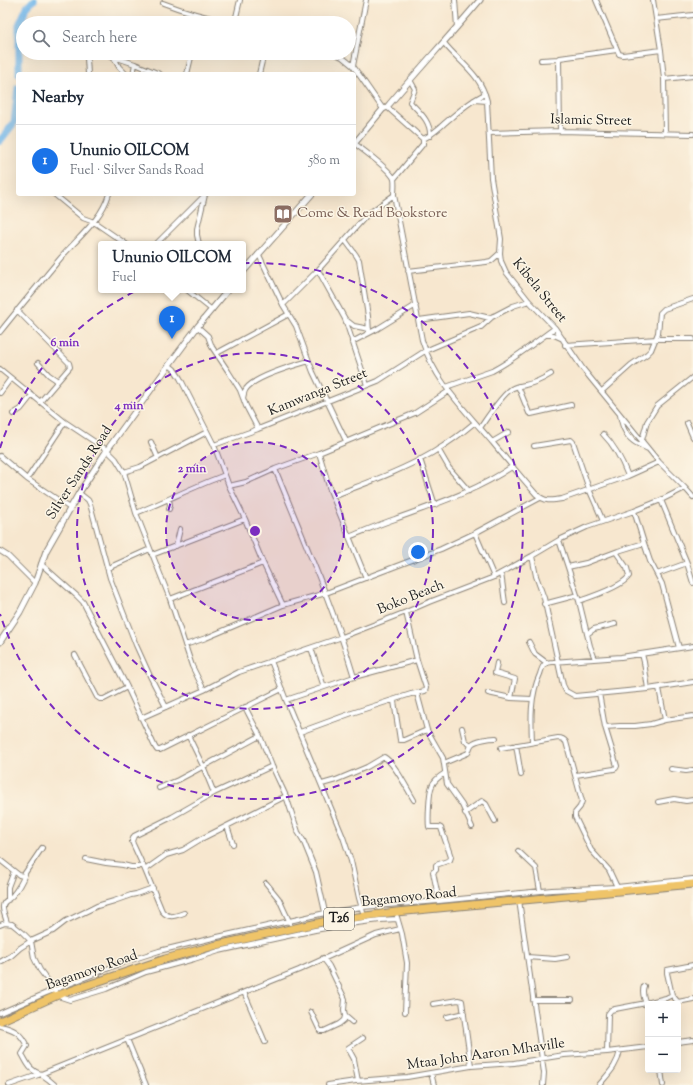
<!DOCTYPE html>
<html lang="en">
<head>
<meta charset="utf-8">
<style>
  body { margin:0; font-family:"Sorts Mill Goudy",serif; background:#f2f2f3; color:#1f2937 }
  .controls { position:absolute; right:12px; bottom:12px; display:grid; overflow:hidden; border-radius:4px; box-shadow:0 4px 16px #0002 }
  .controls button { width:36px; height:36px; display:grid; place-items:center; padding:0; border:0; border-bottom:1px solid #e0e1e3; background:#fff; color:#1f2937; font:20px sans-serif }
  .you { position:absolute; left:418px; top:552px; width:14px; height:14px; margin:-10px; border:3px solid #fff; border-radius:50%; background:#1a73e8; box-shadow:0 0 0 6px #1a73e833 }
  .badge { display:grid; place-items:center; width:26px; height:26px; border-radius:50%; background:#1a73e8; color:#fff; font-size:13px; font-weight:700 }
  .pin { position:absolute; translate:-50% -33px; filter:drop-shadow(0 1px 2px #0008) }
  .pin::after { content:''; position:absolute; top:21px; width:14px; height:12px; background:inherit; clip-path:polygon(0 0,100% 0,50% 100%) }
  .popup { position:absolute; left:98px; top:241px; width:148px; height:52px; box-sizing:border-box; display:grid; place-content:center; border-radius:4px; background:#fff; filter:drop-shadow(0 1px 3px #0005); font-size:13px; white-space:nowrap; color:#747a83 }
  .popup b { font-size:15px; color:#1f2937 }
  .popup::after { content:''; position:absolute; left:50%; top:100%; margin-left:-8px; border:8px solid transparent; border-top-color:#fff }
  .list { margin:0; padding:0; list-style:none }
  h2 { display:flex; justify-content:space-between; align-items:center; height:52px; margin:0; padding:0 16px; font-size:17px }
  h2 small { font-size:13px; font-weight:400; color:#747a83 }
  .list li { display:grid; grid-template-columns:26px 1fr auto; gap:12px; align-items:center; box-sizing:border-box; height:72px; padding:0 16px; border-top:1px solid #e0e1e3 }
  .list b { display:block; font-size:15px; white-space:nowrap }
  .list p { margin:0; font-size:13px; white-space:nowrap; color:#747a83 }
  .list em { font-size:13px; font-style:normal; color:#747a83 }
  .icon { flex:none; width:22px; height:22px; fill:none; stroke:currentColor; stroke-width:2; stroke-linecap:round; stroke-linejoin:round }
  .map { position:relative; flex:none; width:693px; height:1085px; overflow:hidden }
  .search { position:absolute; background:#fff; box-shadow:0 4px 16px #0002; left:16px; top:16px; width:340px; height:44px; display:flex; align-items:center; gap:10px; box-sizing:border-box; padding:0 14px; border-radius:22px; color:#747a83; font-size:15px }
  .panel { position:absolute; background:#fff; box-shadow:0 4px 16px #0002; left:16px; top:72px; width:340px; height:124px; border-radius:4px }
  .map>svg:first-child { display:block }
</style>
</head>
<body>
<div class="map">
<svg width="693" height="1085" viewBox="0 0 693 1085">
  <rect width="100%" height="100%" fill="#fcf5e5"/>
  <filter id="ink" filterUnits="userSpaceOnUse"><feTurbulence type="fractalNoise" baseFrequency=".025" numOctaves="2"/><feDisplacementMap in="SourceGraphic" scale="8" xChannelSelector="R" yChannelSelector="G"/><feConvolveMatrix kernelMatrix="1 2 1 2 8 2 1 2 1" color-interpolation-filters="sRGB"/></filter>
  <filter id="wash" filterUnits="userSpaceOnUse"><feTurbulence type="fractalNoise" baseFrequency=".012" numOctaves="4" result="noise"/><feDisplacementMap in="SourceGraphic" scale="16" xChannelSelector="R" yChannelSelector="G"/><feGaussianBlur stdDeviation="0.9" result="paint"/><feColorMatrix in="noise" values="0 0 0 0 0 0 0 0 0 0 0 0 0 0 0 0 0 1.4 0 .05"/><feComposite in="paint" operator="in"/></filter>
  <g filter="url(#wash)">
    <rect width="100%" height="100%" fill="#f7e7cf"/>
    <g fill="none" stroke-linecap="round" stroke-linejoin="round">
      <!-- river -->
      <path stroke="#74b8ea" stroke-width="7" d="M19,74v-49l8,-18 7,-7
        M0,141l14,-18 4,-35"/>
    </g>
  </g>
  <g filter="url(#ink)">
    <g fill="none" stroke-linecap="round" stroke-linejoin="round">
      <defs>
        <path id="minor" d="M455,0l2,27
          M596,0l23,54 4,1 38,-5
          M653,0l8,50 3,29 1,54
          M163,3c23,9 46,15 70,20
          M656,19l37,-4
          M199,23l2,-7
          M237,23l-1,-6 4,-17
          M444,43c17,21 36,30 43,58l4,77 10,61 -1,14 1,8 5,11 23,29 26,27 28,41 76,93 26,26 8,9
          M102,53l33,11 25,10
          M334,53l8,4 11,9 30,43
          M113,56l6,11 7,7
          M87,57l13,-4
          M87,58l1,16
          M559,59l1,72
          M541,60l18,-1 1,-1 57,-8
          M353,66l13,-66
          M133,74l2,-10
          M187,74l5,-21
          M259,74l5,-21
          M664,79l29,-3
          M410,80l5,9 -5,13c9,10 21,19 20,34
          M474,100l13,1
          M387,107l36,32v5l-29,35
          M489,133l71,-2 133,3
          M423,139c9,-4 16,-11 23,-17 12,-10 25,-22 39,-28
          M354,143c9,7 37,27 40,36 1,5 0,12 0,16l28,145c12,41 44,71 71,103 14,17 28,34 43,51 9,8 15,7 26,5l66,-23 31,-14
          M54,194l29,24 11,4 32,22
          M345,240l11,15 3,5 9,56 1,17
          M156,244l50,-50
          M199,244l-2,-9v-6l8,-34
          M259,255l24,50 13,21 17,46 33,69
          M318,270l27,49 22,66
          M408,271l78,-9 5,-1 9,-8
          M187,290l25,20
          M283,305l35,-35 40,-45 10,-11 26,-19
          M17,310l52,53 1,4 -30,35
          M345,319l9,7 15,3
          M419,320l50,-7 21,5 23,-12 16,-5
          M198,327l10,9 4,11 16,24 12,19 6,16 12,23
          M0,332c19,-24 39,-48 59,-72 17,-21 42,-39 50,-66
          M546,335h8l9,4
          M352,342l25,-13 39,-24
          M565,345l92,-6h36
          M217,353l72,-39
          M38,363l11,12 9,6
          M169,365l5,4 6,9 34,67 15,41 16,33 18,44 20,42
          M0,369l65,53 42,28 9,9 8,13 12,41 34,86 22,67 12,24
          M518,386l11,27 2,1 40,-9
          M446,387l46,-16c23,-12 42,-28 63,-43
          M602,391l29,-26 16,-11 4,-4 7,-17 2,-20 4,-4 29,-10
          M0,393l11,-15
          M243,398c1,-3 1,-7 3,-9 8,-12 49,-24 63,-28
          M13,414l8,-5 11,-14
          M620,415c1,5 2,11 5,16 4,10 15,14 23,18
          M687,423l6,14
          M480,428c6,-9 24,-36 33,-40 4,-2 8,-2 12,-3 10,-2 18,-6 26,-11
          M603,434c12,12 19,26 25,42
          M642,440l5,-18 10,-16 36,-29
          M151,442l7,16
          M492,442l17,-10
          M214,445l44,-16 120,-48 47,-30 56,-24 12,-11
          M534,446l37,-6 2,2 16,47 14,32
          M438,449l11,19 20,23
          M319,453l11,37 36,88
          M0,456l27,23 43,29
          M420,459l15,46
          M275,469c28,69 58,137 79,208
          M124,472l16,-5 67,-35
          M27,479l38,-57
          M229,486l17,-4 29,-13 44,-16 96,-40 34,-22
          M79,493l9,7 2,4 20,74 26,67 14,31 16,31
          M333,496c33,-13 68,-25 99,-43 15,-9 29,-19 42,-30
          M169,499l1,6 -1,4
          M661,500l26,63 6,20
          M634,511l10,32 6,18 12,23 17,64
          M136,513c30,-12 59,-27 89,-38
          M475,533l19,44
          M349,537c15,-6 31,-13 46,-18 41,-15 82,-28 118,-53
          M559,540l20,61 11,45 5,13
          M176,546l4,-17
          M0,551l8,5 27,27
          M152,555l93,-36
          M532,556l4,20 8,22 19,87 3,6 9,5 73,-7 45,-7
          M41,564l36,32 6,6 44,85 28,60 2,3h3l122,-61
          M568,567l18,-4 32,-12 26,-8
          M108,568l42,-19
          M501,573l4,30
          M657,574l30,-11
          M170,599l93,-36
          M579,601c12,-4 44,-15 50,-25l-2,-8 -11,-16
          M544,604l30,-8 3,1
          M587,634l7,-5 21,-5
          M529,642l6,12 12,9
          M185,645l21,-7 77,-33 43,-12 115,-44 34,-16 65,-35
          M311,648l13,39
          M642,654l2,8 4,27
          M75,655l22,42 3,2h4l23,-12
          M271,661l15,39 57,137 8,24 8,37 5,18
          M497,663l-2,10 20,6 -4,19
          M659,688l6,32
          M417,693l10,37 16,28 4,26 15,21 10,22
          M488,693l23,5 21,1
          M286,700l68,-23 63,-17
          M394,701l6,39h4l23,-10
          M245,707l15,29 12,30 14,30 12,36 5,8 13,32 11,49
          M141,718l63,-28 35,-18 103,-35 64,-25 23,-10 65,-25 38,-21 27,-16 28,-13 47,-16 27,-11 24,-12
          M605,727l15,-1h15l16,-2 14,-4 28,-4
          M462,728l3,13 6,4
          M300,732l52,-19 59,-19 14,-3 1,-3 -9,-28 -11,-48
          M188,735l15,31 11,27
          M532,742c-1,-23 -2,-46 8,-68 1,-3 2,-7 4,-9 2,-2 6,-3 9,-3l68,-5 72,-11
          M516,745l5,30
          M501,748l57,-10c4,0 6,1 8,4l16,59 -2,6 -5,6v4l16,33 18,20 8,17
          M444,763l24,-10c1,-2 2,-7 4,-9 4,-4 18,-6 24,-6
          M671,769l15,2 7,-1
          M576,775l38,-6 2,-1 1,-2 -12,-39 -6,-34
          M322,784l14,-4 31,-13 17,-10c11,6 23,32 30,43
          M159,788l19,-8 82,-44
          M658,802l16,-3 12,2 7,-1
          M465,813l17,-12 4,3 9,17
          M227,826l6,18
          M518,851l18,17 4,23
          M86,859l20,4 17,2 8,2h7l5,-2
          M0,860l19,15 4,1 19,-28
          M145,870l21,-15 17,-5 18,-11 85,-43
          M266,883l13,16 11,24
          M8,900v-13l6,-16
          M519,900l25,173 -1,12
          M439,901l-6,-29 3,-2v-5l14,-5 1,-3 -10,-29 -2,-1h-10c-1,-6 0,-36 3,-41 2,-6 8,-10 13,-13
          M184,913c-9,3 -15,6 -22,-2l-17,-41 -12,-26 -1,-3 2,-5 38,-19 42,-24 58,-27
          M397,917l5,17 5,29 -2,49
          M7,923c-1,-5 -4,-11 -4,-15 -1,-7 6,-8 9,-12 6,-7 10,-14 13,-22
          M0,925l5,-2 7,1 10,8 9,9 3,17 6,12 9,12 9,13 3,2 9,3 36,-11 40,-17 48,-13 25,-8 96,-21 34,-6 31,-4 17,-1
          M527,957l28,2 12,-2
          M0,962l11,-6 9,-8 11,-7 22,-10 13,-10 23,-11 8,-4 17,-5 17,-6 5,-1 17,-6
          M644,986c-3,7 1,16 4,22
          M244,992l21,50
          M672,995l6,7 15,-3
          M533,1000h39
          M433,1004l25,-4 4,1 9,65
          M311,1012l9,19h4l15,-7 5,-4 1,-4 -1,-6 1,-11 -16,-33 -6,-8
          M0,1013l44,-19 78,-31 37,-12 54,-13 112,-25 37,-6 77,-6 113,-11 65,-3 76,-8
          M345,1016l7,6
          M447,1017l17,-4
          M0,1026c14,3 20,6 27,20l-5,8c6,10 7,16 19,20l258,-104 77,-35 24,-6
          M127,1039l19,46
          M678,1042l15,-2
          M607,1052l1,-38 3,-4 4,-1 31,-6 20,-5 6,-3 -5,-22v-3l26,-5
          M661,1070l2,15
          M431,1073l3,12
          M358,1081l-4,-22 -6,-11 15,-10
          M9,1085l32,-11 7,5 7,6
          M328,1085l28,-4 51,-4 64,-11 43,-3 50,-8 43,-3 41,-5
          M599,1085c10,-12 18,-19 21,-34"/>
        <path id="tertiary" d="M354,144l29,-35 4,-2c30,-36 63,-71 93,-107
          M243,272l69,-78
          M0,642l20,-30 15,-29 11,-32 33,-58 28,-43 62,-85 29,-39 30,-36"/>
        <path id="trunk" d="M0,1021l58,-26 107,-36 52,-14 110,-24 69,-9 297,-28"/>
      </defs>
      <!-- minor casing -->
      <use href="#minor" stroke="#8a8276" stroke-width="6"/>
      <!-- tertiary casing -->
      <use href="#tertiary" stroke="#8a8276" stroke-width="7"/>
      <!-- trunk casing -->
      <use href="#trunk" stroke="#8a8276" stroke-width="9"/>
      <!-- minor -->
      <use href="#minor" stroke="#fff" stroke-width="4"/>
      <!-- tertiary -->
      <use href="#tertiary" stroke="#fff" stroke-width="5"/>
      <!-- trunk -->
      <use href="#trunk" stroke="#efc469" stroke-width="7"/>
    </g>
  </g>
  <!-- distance rings -->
  <circle cx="255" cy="531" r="89" fill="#7b2cbf" fill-opacity=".12"/>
  <g fill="none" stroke="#7b2cbf" stroke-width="2" stroke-dasharray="7 5">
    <circle cx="255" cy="531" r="89"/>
    <circle cx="255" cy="531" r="178"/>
    <path d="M0 448A268 268 0 1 1 0 614"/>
  </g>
  <!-- icons -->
  <defs>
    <symbol id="library-square" viewBox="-11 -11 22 22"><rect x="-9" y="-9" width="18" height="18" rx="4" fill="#8d6e63" stroke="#fcf5e5"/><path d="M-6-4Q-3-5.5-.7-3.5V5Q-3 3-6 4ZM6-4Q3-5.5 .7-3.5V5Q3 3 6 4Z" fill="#fff"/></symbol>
  </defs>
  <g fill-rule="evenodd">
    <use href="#library-square" x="272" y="203" width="22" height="22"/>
  </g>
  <g text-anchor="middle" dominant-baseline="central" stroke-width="3" stroke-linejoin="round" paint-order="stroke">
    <!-- shield labels -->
    <rect fill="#fcf5e5" stroke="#5f5d58" stroke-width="1" x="324" y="908" width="30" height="22" rx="3"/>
    <g font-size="13" font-weight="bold" fill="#1c1c1c">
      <text x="339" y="919">T26</text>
    </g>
    <!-- street labels -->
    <g font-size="14" fill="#1c1c1c" stroke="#fcf5e5">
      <text transform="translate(591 121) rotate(1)">Islamic Street</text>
      <text transform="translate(539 291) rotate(51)">Kibela Street</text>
      <text transform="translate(318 393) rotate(-22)">Kamwanga Street</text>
      <text transform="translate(80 473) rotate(-57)">Silver Sands Road</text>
      <text transform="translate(411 598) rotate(-22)">Boko Beach</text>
      <text transform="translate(409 898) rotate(-6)">Bagamoyo Road</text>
      <text transform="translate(92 971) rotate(-19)">Bagamoyo Road</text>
      <text transform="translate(486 1055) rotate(-8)">Mtaa John Aaron Mhaville</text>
    </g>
    <!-- education labels -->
    <g font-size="14" fill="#785e54" stroke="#fcf5e5" text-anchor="start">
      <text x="297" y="214">Come &amp; Read Bookstore</text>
    </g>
  </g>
  <circle cx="255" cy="531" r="6" fill="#7b2cbf" stroke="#fcf5e5" stroke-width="2"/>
  <g font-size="12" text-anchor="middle" font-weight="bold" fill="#7b2cbf" stroke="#fcf5e5" stroke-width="3" stroke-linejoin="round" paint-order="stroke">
    <text x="65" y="346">6 min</text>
    <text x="129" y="409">4 min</text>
    <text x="192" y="472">2 min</text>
  </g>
</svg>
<div class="controls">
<button>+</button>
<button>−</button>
</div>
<div class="you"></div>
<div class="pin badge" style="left:172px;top:339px">1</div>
<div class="popup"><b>Ununio OILCOM</b>Fuel</div>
<div class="search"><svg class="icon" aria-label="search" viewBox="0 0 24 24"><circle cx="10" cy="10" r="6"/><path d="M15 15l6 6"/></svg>Search here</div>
<section class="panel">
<h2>Nearby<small></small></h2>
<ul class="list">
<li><span class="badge">1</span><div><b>Ununio OILCOM</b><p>Fuel · Silver Sands Road</p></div><em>580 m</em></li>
</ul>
</section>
</div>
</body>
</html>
